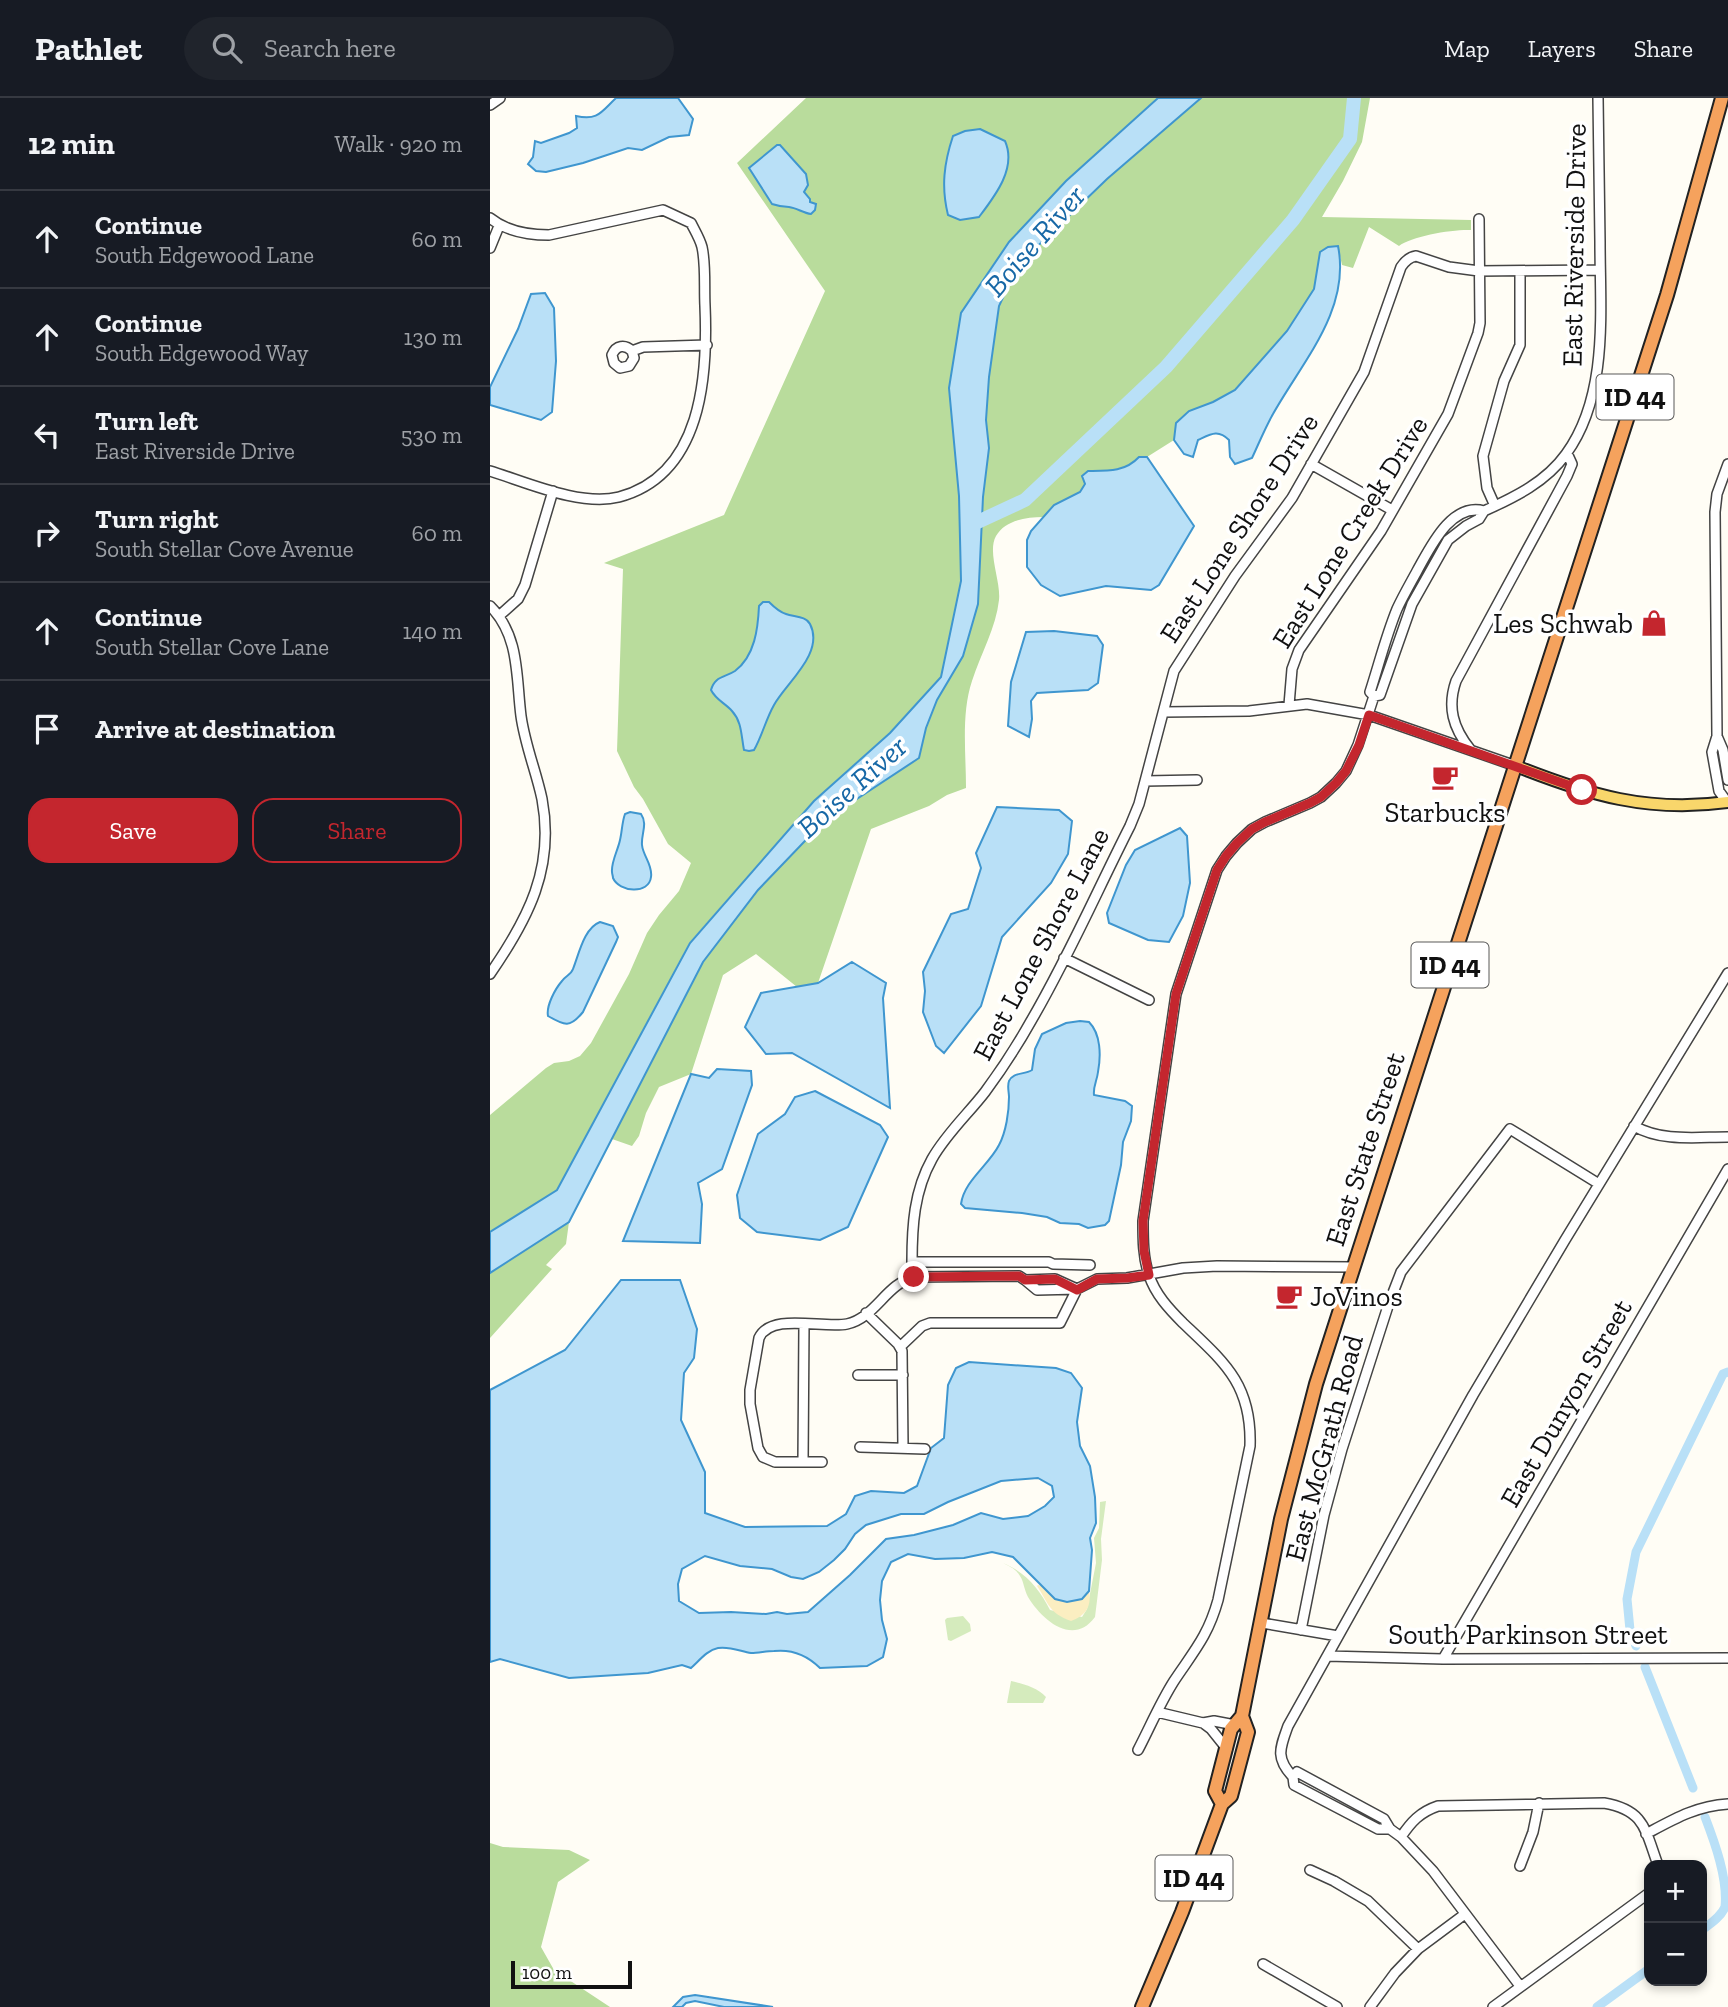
<!DOCTYPE html>
<html lang="en">
<head>
<meta charset="utf-8">
<style>
  body { margin:0; font-family:"Zilla Slab",serif; background:#20242c; color:#f1f3f6 }
  .controls { position:absolute; right:21px; bottom:21px; display:grid; overflow:hidden; border-radius:14px; box-shadow:0 4px 10px #0003 }
  .controls button { width:63px; height:63px; display:grid; place-items:center; padding:0; border:0; border-bottom:2px solid #363941; background:#171b24; color:#f1f3f6; font:35px sans-serif }
  .scale { position:absolute; left:21px; bottom:18px; width:121px; box-sizing:border-box; padding-left:7px; border:4px solid #111; border-top:0; font-size:19px; line-height:24px; white-space:nowrap; color:#111; -webkit-text-stroke:5px #fff; paint-order:stroke }
  .stop { position:absolute; width:21px; height:21px; margin:-16px; border:5px solid #c4262e; border-radius:50%; background:#fff }
  .stop.end { background:#c4262e; border-color:#fff; box-shadow:0 2px 7px #0008 }
  .list { margin:0; padding:0; list-style:none }
  h2 { display:flex; justify-content:space-between; align-items:center; height:91px; margin:0; padding:0 28px; font-size:30px }
  h2 small { font-size:23px; font-weight:400; color:#9ea1a6 }
  .list li { display:grid; grid-template-columns:46px 1fr auto; gap:21px; align-items:center; box-sizing:border-box; height:98px; padding:0 28px; border-top:2px solid #363941 }
  .list b { display:block; font-size:26px; white-space:nowrap }
  .list p { margin:0; font-size:23px; white-space:nowrap; color:#9ea1a6 }
  .list em { font-size:23px; font-style:normal; color:#9ea1a6 }
  .actions { display:flex; gap:14px; padding:21px 28px }
  .actions a { flex:1; padding:16px 0; border:2px solid #c4262e; border-radius:21px; text-align:center; font-size:24px; color:#c4262e }
  .actions .main { background:#c4262e; color:#fff }
  .icon { flex:none; width:38px; height:38px; fill:none; stroke:currentColor; stroke-width:2; stroke-linecap:round; stroke-linejoin:round }
  .map { position:relative; flex:none; width:1238px; height:1909px; overflow:hidden }
  header { display:flex; align-items:center; gap:42px; box-sizing:border-box; height:98px; padding:0 35px; background:#171b24; border-bottom:2px solid #363941 }
  header strong { font-size:33px }
  nav { display:flex; gap:38px; margin-inline-start:auto; font-size:24px }
  .search { width:490px; height:63px; background:#20242c; display:flex; align-items:center; gap:18px; box-sizing:border-box; padding:0 24px; border-radius:38px; color:#9ea1a6; font-size:26px }
  main { display:flex }
  aside { flex:1; background:#171b24 }
  .map>svg:first-child { display:block }
</style>
</head>
<body>
<header>
<strong>Pathlet</strong>
<div class="search"><svg class="icon" aria-label="search" viewBox="0 0 24 24"><circle cx="10" cy="10" r="6"/><path d="M15 15l6 6"/></svg>Search here</div>
<nav><a>Map</a><a>Layers</a><a>Share</a></nav>
</header>
<main>
<aside>
<h2>12 min<small>Walk · 920 m</small></h2>
<ul class="list">
<li><svg class="icon" aria-label="ahead" viewBox="0 0 24 24"><path d="M12 20V5M6 11l6-6 6 6"/></svg><div><b>Continue</b><p>South Edgewood Lane</p></div><em>60 m</em></li>
<li><svg class="icon" aria-label="ahead" viewBox="0 0 24 24"><path d="M12 20V5M6 11l6-6 6 6"/></svg><div><b>Continue</b><p>South Edgewood Way</p></div><em>130 m</em></li>
<li><svg class="icon" aria-label="left" viewBox="0 0 24 24"><path d="M17 20v-9H6M10 6l-5 5 5 5"/></svg><div><b>Turn left</b><p>East Riverside Drive</p></div><em>530 m</em></li>
<li><svg class="icon" aria-label="right" viewBox="0 0 24 24"><path d="M7 20v-9h11M14 6l5 5-5 5"/></svg><div><b>Turn right</b><p>South Stellar Cove Avenue</p></div><em>60 m</em></li>
<li><svg class="icon" aria-label="ahead" viewBox="0 0 24 24"><path d="M12 20V5M6 11l6-6 6 6"/></svg><div><b>Continue</b><p>South Stellar Cove Lane</p></div><em>140 m</em></li>
<li><svg class="icon" aria-label="arrive" viewBox="0 0 24 24"><path d="M6 21V4h12l-3 4 3 4H6"/></svg><div><b>Arrive at destination</b></div></li>
</ul>
<div class="actions"><a class="main">Save</a><a>Share</a></div>
</aside>
<div class="map">
<svg width="1238" height="1909" viewBox="0 0 1238 1909">
  <rect width="100%" height="100%" fill="#fffdf5"/>
  <!-- green -->
  <path fill="#d5ebbd" d="M616,1403l-5,38 1,21 -7,57c-22,30 -53,3 -67,-20 -4,-7 -4,-15 -8,-21 -4,-7 -11,-10 -17,-13 22,9 36,25 47,47l32,7 5,-8 9,-46 -2,-25 5,-10 1,-26z
    M473,1518l7,8 1,7 -20,10 -3,-1 -3,-20 2,-2z
    M521,1583c12,3 26,6 35,16l-3,6h-36z"/>
  <!-- forest -->
  <path fill="#b9dc9c" d="M316,0h352l-92,83 -57,61 -60,146 10,108 2,85 -20,96 -51,56 -76,68 -124,141 -133,248 -67,42v-117l56,-47 8,-5 15,-2 11,-5 11,-13 38,-69 18,-41 12,-18 20,-24 12,-28 -23,-19 -25,-45 -9,-12 -17,-36 6,-182 -19,-6 120,-48 101,-224 -88,-128z
    M711,0h169l-8,44 -19,39 -21,36 149,3v10c-17,-1 -60,6 -72,16l-30,-19 -16,41 -11,-3 -4,-18 -24,42 -27,42 -52,59 -22,12 -24,9 -13,12 -2,17 -27,17h-8c-14,15 -31,14 -51,14l-3,13 -5,8 -26,13 -11,12c-16,0 -38,3 -47,19 -9,16 5,45 3,64 -3,28 -18,53 -27,81 -11,33 -6,72 -6,107l-19,7 -18,11 -58,23 -53,154 -21,4 -41,-33 -33,21 -32,99 -32,13 -13,26 -7,23 -7,10 -20,-7 91,-178 55,-71 67,-70 94,-62 7,-30 11,-28 26,-44 17,-113 6,-79 3,-16 -3,-28 3,-43 10,-71 19,-41 89,-86z
    M79,1124l-3,22 -20,21 6,4 -62,69v-65z
    M0,1745l13,4 66,3 21,10 -32,22 -17,65 13,23 56,37h-120z"/>
  <!-- sand -->
  <path fill="#fbeec1" d="M548,1487l5,1 12,13h27l7,-8c3,16 -4,25 -18,30 -22,-8 -22,-17 -34,-35z"/>
  <!-- water -->
  <path fill="#b9e0f7" stroke="#3f96cf" stroke-width="2" fill-rule="evenodd" d="M126,0h62l15,21 -4,16 -20,2 -27,13 -14,-2 -45,15 -37,9 -10,-1 -8,-7 5,-7 2,-16 6,2 28,-10 8,-5 -1,-12c22,5 25,-4 40,-18z
    M668,0h43l-94,81 -89,86 -19,41 -10,71 -3,43 3,28 -6,49 -5,107 -15,52 -26,44 -11,28 -7,30 -94,62 -67,70 -55,72 -134,260 -79,51v-41l67,-42 133,-247 124,-142 76,-68 51,-56 20,-96 -2,-85 -10,-108 12,-75 48,-71 57,-61z
    M490,31l25,12c12,27 -10,55 -26,76l-19,3 -12,-5c-7,-28 -4,-52 5,-79l12,-5z
    M287,47h3l26,29 2,11 -4,7 6,7v3l6,2 -1,6 -4,4c-8,-1 -14,-6 -22,-7 -6,0 -11,-1 -17,-3l-23,-36z
    M848,148c13,64 -36,116 -65,168 -8,14 -14,29 -21,44l-17,6 -5,-7 -1,-17c-11,-11 -18,-6 -31,0l-5,17 -9,-3 -10,-14 2,-17 13,-12 24,-9 22,-12 52,-59 27,-42 6,-37 8,-5z
    M55,195l9,15 2,53 -4,51 -11,8 -51,-15v-18l28,-58 13,-35z
    M649,359h8l47,69 -35,59 -8,5 -45,-4 -46,10 -19,-11 -14,-18v-27l4,-9 23,-26 26,-13 5,-8 -3,-8 6,-5c20,0 37,1 51,-14z
    M273,504h6c5,5 10,10 17,12 8,3 20,2 24,10 15,29 -24,59 -36,81 -8,14 -12,31 -20,45l-5,1 -5,-1c-3,-15 -2,-28 -12,-39 -7,-8 -16,-11 -21,-21 4,-14 13,-12 24,-19 20,-15 23,-43 24,-65z
    M564,533l43,5 6,9 -5,38 -10,7 -51,3 -6,8 1,18 -3,18 -21,-11 3,-44 15,-50z
    M507,709l62,3 13,11 -4,33 -17,29 -49,54 -21,69 -37,47 -8,-7 -13,-34 2,-21 -2,-19 28,-58 17,-5 13,-41 -5,-15z
    M140,714l11,2c7,10 0,20 1,31 1,11 11,20 9,32 -2,18 -32,15 -38,1 0,-2 -1,-4 -1,-6 -1,-10 6,-22 8,-32 2,-8 2,-18 5,-26z
    M690,730l7,8 3,47 -7,33 -14,26 -21,-2 -39,-17 -2,-10 19,-48 9,-15z
    M110,824l13,4 5,11 -2,5 -33,70c-13,16 -18,14 -35,4 -2,-10 7,-27 14,-35 3,-5 9,-6 11,-12 6,-15 11,-41 27,-47z
    M362,864l34,21 -3,15 7,110 -98,-55 -26,1 -21,-27 16,-34 57,-10z
    M590,923l9,1c12,12 12,34 9,50 -1,9 -5,14 -4,23l31,6 7,5 -1,15 -8,21 -2,23 -12,56 -4,4 -17,3 -9,-4 -19,-1 -13,-6 -25,-4 -57,-5 -4,-4c3,-23 28,-39 38,-59 7,-13 10,-33 10,-48 0,-5 -2,-11 0,-16 4,-9 15,-6 23,-11l3,-21 7,-15 24,-11z
    M227,971l34,2 1,14 -30,84 -24,14 4,21 -2,39 -77,-2 68,-167 18,4z
    M325,993l65,34 8,12 -40,90 -28,13 -63,-8 -17,-14 -3,-23 21,-61 27,-20 10,-17z
    M131,1182h59l17,49 -3,29 -10,15 -3,47 24,52v41l40,14 82,-1 19,-12 9,-18 16,-5 33,2 13,-7 14,-38 13,-10 4,-53 8,-17 13,-6 87,6 15,5 11,15 -5,34 3,24 10,20 5,31 1,26 -6,15 2,12 -3,41 -7,8 -15,3 -12,-3 -42,-42 -21,-5 -28,6 -29,1 -27,-5 -17,8 -9,19 -2,19 2,20 5,19 -4,18 -16,9 -47,2c-13,-13 -28,-19 -46,-17 -8,0 -15,2 -23,2 -11,-2 -22,-7 -33,-5 -11,2 -19,13 -27,20l-9,-3 -34,8 -79,5 -69,-19 -10,3v-272l75,-40zM548,1380l14,8 2,11 -9,9 -17,10 -25,3 -22,-6 -28,12 -39,10 -28,4 -36,36 -42,37 -21,2 -10,-2 -11,2 -35,-2 -32,1 -20,-12 -1,-17 4,-15 23,-13 35,10 32,3 19,8 12,2 16,-7 15,-12 11,-11 10,-15 11,-9 35,-11h23l24,-12 53,-21z
    M205,1897l78,12h-49l-29,-6 -9,2 -4,4h-9l10,-10z"/>
  <g fill="none" stroke-linecap="round" stroke-linejoin="round">
    <!-- canal -->
    <path stroke="#b9e0f7" stroke-width="9" d="M1146,1548l-6,-16 -3,-31 9,-47 87,-178 5,-2
      M1155,1569l48,121
      M1212,1832c8,-6 19,-13 23,-23 3,-28 -10,-64 -20,-90
      M1107,1909l52,-38"/>
    <!-- river -->
    <path stroke="#b9e0f7" stroke-width="14" d="M479,428l56,-26 141,-133 127,-147 57,-81 4,-41"/>
    <defs>
      <path id="minor" d="M0,7l10,-7
        M0,120c16,13 38,17 59,17l114,-25 28,13c4,8 9,16 11,24 4,18 2,40 3,59 3,70 -3,169 -86,191 -38,10 -93,-15 -129,-26
        M0,150l9,-22
        M142,253l2,7 -5,8 -9,2 -6,-5 -2,-8c4,-10 13,-11 20,-4l11,-4 64,-2
        M821,366l81,46
        M1005,408l-8,-18 -4,-32 21,-75 16,-36v-74
        M0,508c30,30 26,71 31,110 4,29 15,55 21,83 13,69 -14,120 -52,175
        M10,517l18,-16 7,-14 28,-94
        M884,598l6,-1 32,-91 36,-64 18,-14 13,-7 5,-8
        M799,607l3,-36 7,-19 82,-119 67,-117 30,-81 2,-10 -1,-104
        M674,614l85,-1 58,-7 62,11 147,51
        M1227,638l-2,-224 2,-18 11,-30
        M980,651c-17,-21 -23,-42 -14,-68l111,-205 5,-12 -5,-11
        M655,683l52,-1
        M1237,704l-8,-11 -7,-39 5,-16 6,14 5,30
        M574,860l85,42
        M1144,1028c28,16 62,11 94,11
        M600,1167l-37,-1 -4,-2h-137c0,-36 2,-71 20,-103 14,-25 36,-45 53,-67 17,-23 32,-46 46,-71 37,-63 66,-130 99,-195l9,-22 35,-133 61,-95 57,-78 72,-126 37,-105c4,-6 8,-10 15,-11l33,11 30,4 121,-1
        M376,1215l32,31 4,7 1,96
        M410,1249l22,-21 8,-3h130l17,-34 20,-10 30,-1 56,-10 34,-2 137,1
        M368,1277h45
        M370,1349l65,2
        M313,1364l1,-138
        M332,1364h-47l-12,-5 -5,-9 -8,-44v-14l9,-52c12,-26 64,-9 88,-14 28,-6 39,-40 67,-47l105,-1 6,4 30,-1 22,10 -40,1 -12,-10
        M772,1525l76,13
        M811,1532l23,-115 18,-66 47,-146 12,-31 109,-143 89,55
        M837,1558l116,3 285,-1
        M953,1561l285,-490
        M667,1614l46,11 8,6 16,20
        M713,1625l11,-2 21,4
        M648,1652c12,-23 22,-47 36,-69 20,-30 34,-45 44,-81l32,-154c2,-62 -26,-84 -67,-123 -14,-14 -28,-29 -34,-48 -6,-17 -6,-36 -6,-54l33,-227 41,-124 9,-14 11,-13 15,-14 13,-7 45,-19 11,-6 15,-14 10,-12 12,-26 16,-49 -4,-4c9,-28 16,-56 27,-83 6,-13 13,-25 20,-38 13,-23 34,-69 67,-60 31,-14 62,-29 82,-57 43,-59 34,-143 34,-212 -1,-48 -1,-96 -2,-144
        M803,1679c-18,-19 -13,-29 -5,-51l185,-331 92,-155 163,-267
        M900,1731h-12l-84,-44 -1,-8 4,-5 87,47 6,10 11,8 32,34 87,115
        M1156,1736c28,-15 50,-28 82,-30
        M911,1739c10,-15 19,-25 37,-31l166,-3c41,7 41,27 54,62
        M1030,1768l13,-34 6,-29
        M820,1772l24,11 34,20 50,48
        M773,1866l74,43
        M880,1909l25,-34 23,-24 47,-35
        M1003,1909l156,-114"/>
      <path id="major" d="M1026,668c73,29 132,47 212,36"/>
      <path id="highway" d="M732,1706l-7,-13 16,-62 11,-13 39,-197 35,-135 351,-1089 55,-197
        M652,1909l40,-95 40,-108 9,-8 17,-64 -6,-16"/>
    </defs>
    <!-- minor casing -->
    <use href="#minor" stroke="#444" stroke-width="12"/>
    <!-- major casing -->
    <use href="#major" stroke="#222" stroke-width="14"/>
    <!-- highway casing -->
    <use href="#highway" stroke="#222" stroke-width="16"/>
    <!-- minor -->
    <use href="#minor" stroke="#fff" stroke-width="9"/>
    <!-- major -->
    <use href="#major" stroke="#f9d66b" stroke-width="10"/>
    <!-- highway -->
    <use href="#highway" stroke="#f5a25d" stroke-width="12"/>
  </g>
  <g fill="none" stroke-linecap="round" stroke-linejoin="round">
    <!-- route -->
    <path stroke="#c4262e" stroke-width="9" d="M424,1179l105,-1 6,4 30,-1 22,11 20,-11 30,-1 22,-3 -5,-24 -1,-30 33,-227 41,-124 9,-14 11,-13 15,-14 13,-7 45,-19 11,-6 15,-14 10,-12 13,-26 10,-30 213,75"/>
  </g>
  <!-- icons -->
  <defs>
    <symbol id="shop-bare" viewBox="-9 -9 18 18"><path d="M-5-2.5h2.3a2.7 3.5 0 0 1 5.4 0H5L5.5 6h-11ZM-1.5-2.5h3a1.5 2.3 0 0 0-3 0Z" fill="#c4262e" stroke="#fff" stroke-width="2.5" paint-order="stroke"/></symbol>
    <symbol id="cafe-bare" viewBox="-9 -9 18 18"><path d="M-5.5-4.5H6V0H3Q3 3.5 0 3.5H-2.5Q-5.5 3.5-5.5 0ZM3-3.2v2h1.7v-2ZM-6 4.5H4V6H-6Z" fill="#c4262e" stroke="#fff" stroke-width="2.5" paint-order="stroke"/></symbol>
  </defs>
  <g fill-rule="evenodd">
    <use href="#shop-bare" x="1145" y="506" width="38" height="38"/>
    <use href="#cafe-bare" x="936" y="660" width="38" height="38"/>
    <use href="#cafe-bare" x="780" y="1179" width="38" height="38"/>
  </g>
  <g text-anchor="middle" dominant-baseline="central" stroke-width="7" stroke-linejoin="round" paint-order="stroke">
    <!-- shield labels -->
    <g fill="#fff" stroke="#585858" stroke-width="2">
      <rect x="1106.5" y="276.5" width="77" height="45" rx="5"/>
      <rect x="921.5" y="844.5" width="77" height="45" rx="5"/>
      <rect x="665.5" y="1757.5" width="77" height="45" rx="5"/>
    </g>
    <g font-size="26" font-weight="bold" fill="#111">
      <text x="1145" y="299">ID 44</text>
      <text x="960" y="867">ID 44</text>
      <text x="704" y="1780">ID 44</text>
    </g>
    <!-- street labels -->
    <g font-size="28" fill="#111" stroke="#fff">
      <text transform="translate(1084 147) rotate(-89)">East Riverside Drive</text>
      <text transform="translate(749 430) rotate(-57)">East Lone Shore Drive</text>
      <text transform="translate(860 434) rotate(-58)">East Lone Creek Drive</text>
      <text transform="translate(551 846) rotate(-62)">East Lone Shore Lane</text>
      <text transform="translate(875 1051) rotate(-72)">East State Street</text>
      <text transform="translate(1076 1305) rotate(-60)">East Dunyon Street</text>
      <text transform="translate(834 1350) rotate(-75)">East McGrath Road</text>
      <text x="1038" y="1536">South Parkinson Street</text>
    </g>
    <!-- poi labels -->
    <g font-size="28" fill="#111" stroke="#fff" text-anchor="end">
      <text x="1143" y="525">Les Schwab</text>
      <text x="955" y="714" text-anchor="middle">Starbucks</text>
      <text x="820" y="1198" text-anchor="start">JoVinos</text>
    </g>
    <!-- water labels -->
    <g font-size="30" font-style="italic" fill="#1768a6" stroke="#fff">
      <text transform="translate(545 143) rotate(-49)">Boise River</text>
      <text transform="translate(362 689) rotate(-42)">Boise River</text>
    </g>
  </g>
</svg>
<div class="controls">
<button>+</button>
<button>−</button>
</div>
<div class="scale">100 m</div>
<div class="stop" style="left:1092px;top:692px"></div>
<div class="stop end" style="left:424px;top:1179px"></div>
</div>
</main>
</body>
</html>
